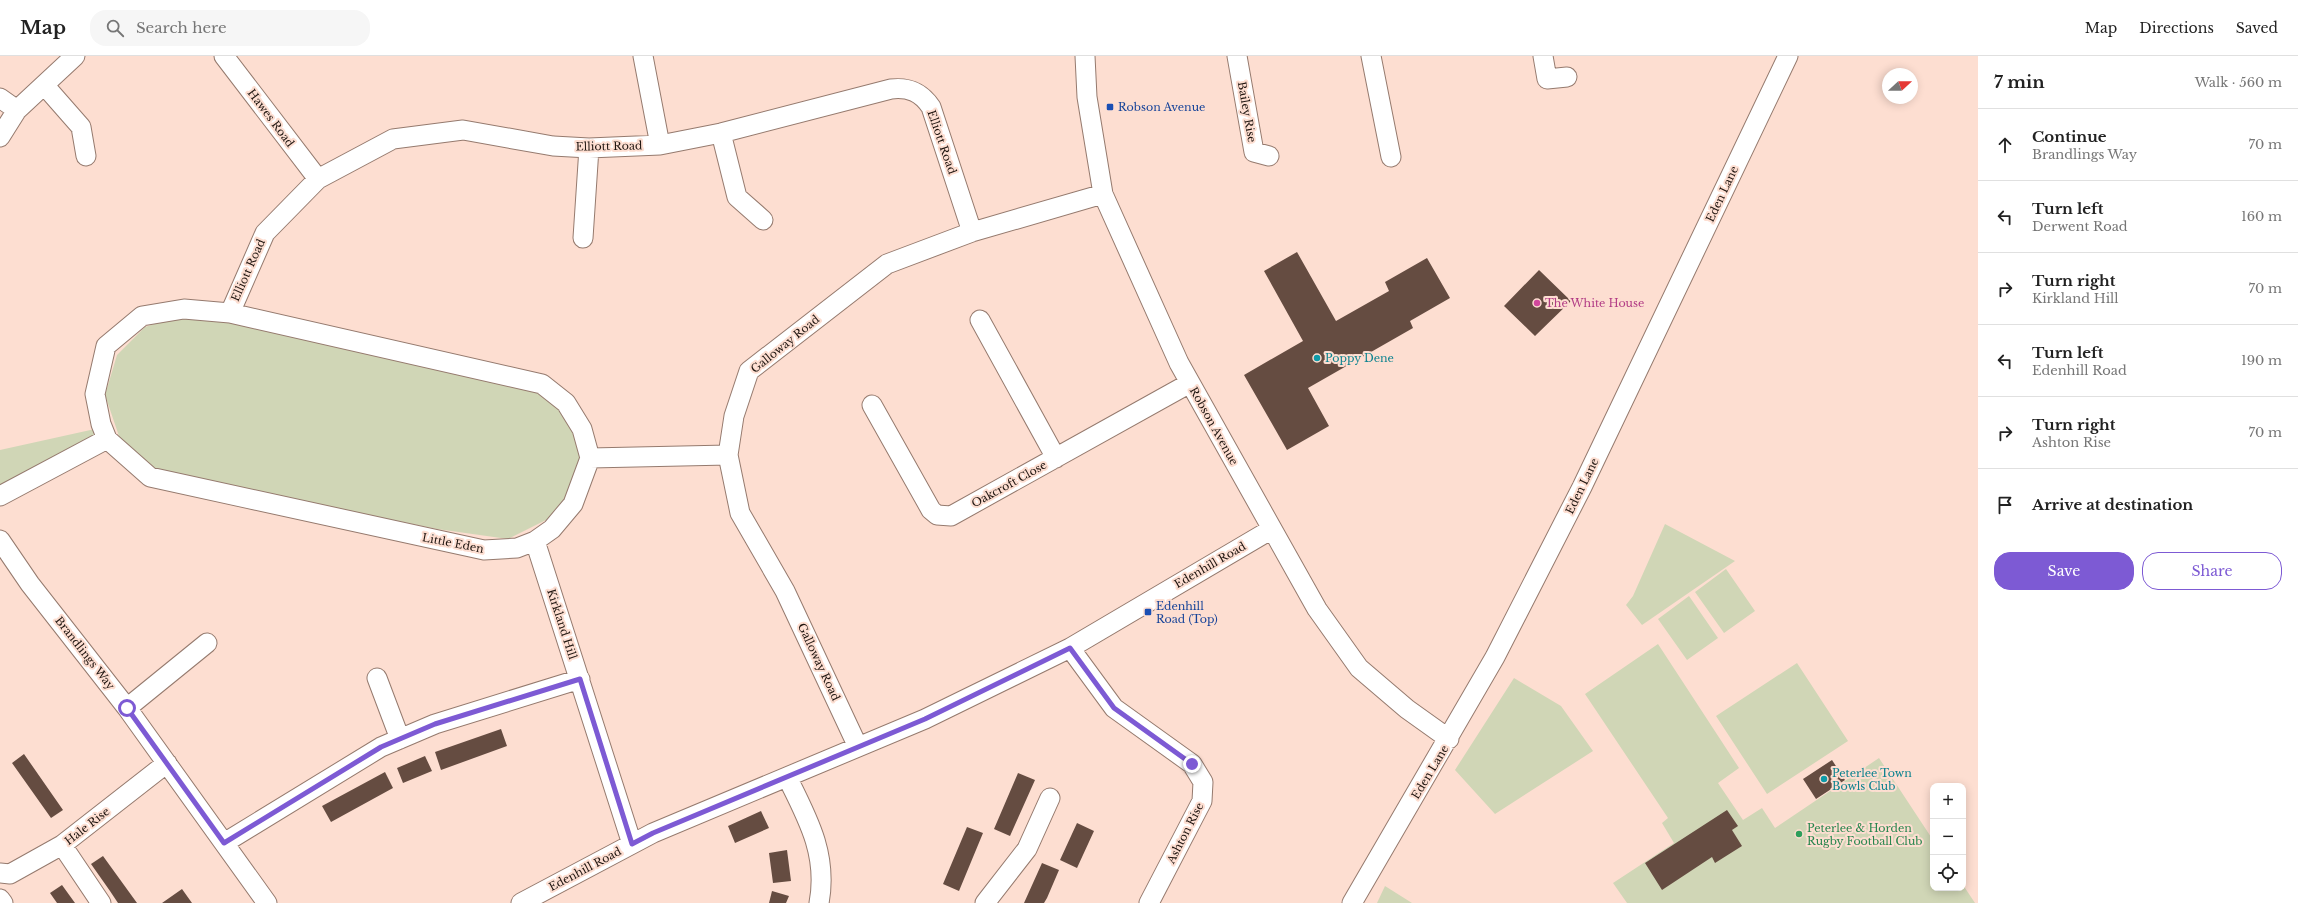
<!DOCTYPE html>
<html lang="en">
<head>
<meta charset="utf-8">
<style>
  body { margin:0; font-family:"Libre Baskerville",serif; background:#f6f6f6; color:#222 }
  .controls { position:absolute; right:12px; bottom:12px; display:grid; overflow:hidden; border-radius:8px; box-shadow:0 2px 10px #0003 }
  .controls button { width:36px; height:36px; display:grid; place-items:center; padding:0; border:0; border-bottom:1px solid #e0e0e0; background:#fff; color:#222; font:20px sans-serif }
  .compass { position:absolute; left:1882px; top:12px; width:36px; height:36px; border-radius:50%; background:#fff; box-shadow:0 2px 10px #0003; rotate:69deg }
  .stop { position:absolute; width:12px; height:12px; margin:-9px; border:3px solid #7d5ad4; border-radius:50%; background:#fff }
  .stop.end { background:#7d5ad4; border-color:#fff; box-shadow:0 1px 4px #0008 }
  .list { margin:0; padding:0; list-style:none }
  h2 { display:flex; justify-content:space-between; align-items:center; height:52px; margin:0; padding:0 16px; font-size:17px }
  h2 small { font-size:13px; font-weight:400; color:#767676 }
  .list li { display:grid; grid-template-columns:26px 1fr auto; gap:12px; align-items:center; box-sizing:border-box; height:72px; padding:0 16px; border-top:1px solid #e0e0e0 }
  .list b { display:block; font-size:15px; white-space:nowrap }
  .list p { margin:0; font-size:13px; white-space:nowrap; color:#767676 }
  .list em { font-size:13px; font-style:normal; color:#767676 }
  .actions { display:flex; gap:8px; padding:12px 16px }
  .actions a { flex:1; padding:9px 0; border:1px solid #7d5ad4; border-radius:16px; text-align:center; font-size:14px; color:#7d5ad4 }
  .actions .main { background:#7d5ad4; color:#fff }
  .icon { flex:none; width:22px; height:22px; fill:none; stroke:currentColor; stroke-width:2; stroke-linecap:round; stroke-linejoin:round }
  .map { position:relative; flex:none; width:1978px; height:847px; overflow:hidden }
  header { display:flex; align-items:center; gap:24px; box-sizing:border-box; height:56px; padding:0 20px; background:#fff; border-bottom:1px solid #e0e0e0 }
  header strong { font-size:19px }
  nav { display:flex; gap:22px; margin-inline-start:auto; font-size:14px }
  .search { width:280px; height:36px; background:#f6f6f6; display:flex; align-items:center; gap:10px; box-sizing:border-box; padding:0 14px; border-radius:16px; color:#767676; font-size:15px }
  main { display:flex }
  aside { flex:1; background:#fff }
  .map>svg:first-child { display:block }
</style>
</head>
<body>
<header>
<strong>Map</strong>
<div class="search"><svg class="icon" aria-label="search" viewBox="0 0 24 24"><circle cx="10" cy="10" r="6"/><path d="M15 15l6 6"/></svg>Search here</div>
<nav><a>Map</a><a>Directions</a><a>Saved</a></nav>
</header>
<main>
<div class="map">
<svg width="1978" height="847" viewBox="0 0 1978 847">
  <rect width="100%" height="100%" fill="#fdded1"/>
  <!-- green -->
  <path fill="#d0d6b6" d="M185,258l51,6 307,71 19,18 14,21 5,40 -23,44 -50,25 -71,-10 -278,-57 -39,-33 -15,-44 12,-40 28,-28z
    M95,373l2,5 -97,53v-37z
    M1665,468l70,37 -93,64 -16,-20 7,-9z
    M1726,513l29,42 -31,22 -29,-41z
    M1689,540l29,42 -31,22 -29,-41z
    M1658,588l81,124 -21,15 25,37 19,-12 13,20 104,-70 54,82v48h30v-3l12,18h-348l-14,-20 61,-40 -12,-20 6,-5 -83,-124z
    M1797,607l51,78 -81,53 -51,-78z
    M1514,622l47,28 32,45 -98,63 -40,-44z
    M1385,830l27,17h-35z"/>
  <!-- building -->
  <path fill="#654c41" d="M1297,196l39,69 53,-30 -4,-9 42,-24 23,40 -40,23 3,7 -105,60 21,38 -42,24 -43,-75 59,-34 -39,-70z
    M1539,214l32,31 -36,35 -31,-30z
    M501,673l6,17 -66,24 -6,-18z
    M24,698l39,56 -12,8 -39,-55z
    M425,700l7,15 -29,12 -6,-15z
    M1832,704l13,20 -29,19 -13,-20z
    M385,716l8,16 -62,34 -9,-16z
    M1018,717l17,7 -25,56 -16,-7z
    M1727,754l11,16 -6,4 10,16 -27,17 -3,-6 -50,33 -17,-27z
    M761,755l8,17 -34,15 -7,-17z
    M1077,767l17,8 -17,37 -17,-8z
    M967,771l16,6 -24,58 -16,-7z
    M787,794l4,31 -18,2 -4,-30z
    M103,800l13,18 21,29h-19l-8,-12 -19,-27z
    M1042,807l17,7 -12,28 -3,5h-20z
    M62,829l13,18h-18l-7,-10z
    M182,833l10,14h-30z
    M772,835l17,5 -3,7h-17z"/>
  <g fill="none" stroke-linecap="round" stroke-linejoin="round">
    <defs>
      <path id="street" d="M224,0l94,123
        M643,0l17,89
        M1085,0l2,41 16,97 76,169 138,246 42,59 48,41 42,30
        M1237,0l17,96 15,4
        M1371,0l20,101
        M1543,0l4,23 20,-2
        M45,30l36,41 5,29
        M0,42l17,12
        M721,77l16,64 26,23
        M0,81l17,-27 58,-54
        M583,182l6,-90
        M184,253l46,4 312,71 24,19 16,26 8,29 -17,46 -21,25 -17,12 -18,7 -33,2 -334,-73 -43,-38 -6,-15 -6,-30 11,-48 36,-30z
        M230,257l35,-80 53,-54 75,-40 70,-9 90,16 36,2 71,-3 61,-12 170,-44c18,-2 30,3 40,18l41,125
        M980,264l76,138
        M872,349l59,105 6,5 14,1 239,-133
        M590,402l138,-3
        M0,440l107,-57
        M0,484l30,44 97,124 140,195
        M535,485l97,303
        M1070,592l44,60 78,56 11,18 -1,19 -53,102
        M377,622l23,61
        M127,652l80,-65
        M858,691l-73,-156 -45,-78 -12,-58 6,-39 15,-45 138,-107 85,-32 131,-38
        M787,721c21,42 41,78 32,126
        M224,787l157,-96 54,-23 145,-45
        M62,789l39,58
        M0,817l10,1 52,-29 105,-82
        M0,843l3,4
        M521,847l132,-70 272,-114 145,-71 202,-119
        M985,847l42,-54 23,-51
        M1352,847l143,-246 87,-170 206,-431"/>
    </defs>
    <!-- street casing -->
    <use href="#street" stroke="#957a6e" stroke-width="21"/>
    <!-- street -->
    <use href="#street" stroke="#fff" stroke-width="19"/>
  </g>
  <g fill="none" stroke-linecap="round" stroke-linejoin="round">
    <!-- route -->
    <path stroke="#7d5ad4" stroke-width="5" d="M127,652l97,135 157,-96 54,-23 145,-45 52,165 21,-11 272,-114 145,-71 44,60 78,56"/>
  </g>
  <!-- markers -->
  <g fill="#1a4fb4" stroke="#fdded1" stroke-width="1.5">
    <rect x="1106" y="47" width="8" height="8" rx="2"/>
    <rect x="1144" y="552" width="8" height="8" rx="2"/>
  </g>
  <circle fill="#d1479c" stroke="#fdded1" stroke-width="1.5" cx="1537" cy="247" r="4"/>
  <g fill="#0f9aa8" stroke="#fdded1" stroke-width="1.5">
    <circle cx="1317" cy="302" r="4"/>
    <circle cx="1824" cy="723" r="4"/>
  </g>
  <circle fill="#2e9e5b" stroke="#fdded1" stroke-width="1.5" cx="1799" cy="778" r="4"/>
  <g text-anchor="middle" dominant-baseline="central" stroke-width="4" stroke-linejoin="round" paint-order="stroke">
    <!-- transit labels -->
    <g font-size="11" fill="#164399" stroke="#fdded1" text-anchor="start">
      <text x="1118" y="51">Robson Avenue</text>
      <text x="1156" y="550">Edenhill<tspan x="1156" dy="13">Road (Top)</tspan></text>
    </g>
    <!-- street labels -->
    <g font-size="11" fill="#1f1510" stroke="#fdded1">
      <text transform="translate(1247 56) rotate(80)">Bailey Rise</text>
      <text transform="translate(271 62) rotate(53)">Hawes Road</text>
      <text transform="translate(942 86) rotate(71)">Elliott Road</text>
      <text transform="translate(609 90) rotate(-1)">Elliott Road</text>
      <text transform="translate(1722 138) rotate(-65)">Eden Lane</text>
      <text transform="translate(248 214) rotate(-66)">Elliott Road</text>
      <text transform="translate(785 288) rotate(-39)">Galloway Road</text>
      <text transform="translate(1214 370) rotate(61)">Robson Avenue</text>
      <text transform="translate(1009 428) rotate(-29)">Oakcroft Close</text>
      <text transform="translate(1582 430) rotate(-64)">Eden Lane</text>
      <text transform="translate(453 487) rotate(11)">Little Eden</text>
      <text transform="translate(1210 509) rotate(-30)">Edenhill Road</text>
      <text transform="translate(562 568) rotate(72)">Kirkland Hill</text>
      <text transform="translate(85 597) rotate(52)">Brandlings Way</text>
      <text transform="translate(819 606) rotate(65)">Galloway Road</text>
      <text transform="translate(1430 716) rotate(-59)">Eden Lane</text>
      <text transform="translate(87 770) rotate(-38)">Hale Rise</text>
      <text transform="translate(1185 777) rotate(-63)">Ashton Rise</text>
      <text transform="translate(585 813) rotate(-28)">Edenhill Road</text>
    </g>
    <!-- hotel labels -->
    <g font-size="11" fill="#b23c85" stroke="#fdded1" text-anchor="start">
      <text x="1545" y="247">The White House</text>
    </g>
    <!-- culture labels -->
    <g font-size="11" fill="#0d838f" stroke="#fdded1" text-anchor="start">
      <text x="1325" y="302">Poppy Dene</text>
      <text x="1832" y="717">Peterlee Town<tspan x="1832" dy="13">Bowls Club</tspan></text>
    </g>
    <!-- leisure labels -->
    <g font-size="11" fill="#27864d" stroke="#fdded1" text-anchor="start">
      <text x="1807" y="772">Peterlee &amp; Horden<tspan x="1807" dy="13">Rugby Football Club</tspan></text>
    </g>
  </g>
</svg>
<div class="controls">
<button>+</button>
<button>−</button>
<button><svg class="icon" aria-label="locate" viewBox="0 0 24 24"><circle cx="12" cy="12" r="6"/><path d="M12 2v4M12 18v4M2 12h4M18 12h4"/></svg></button>
</div>
<svg class="compass" viewBox="-18 -18 36 36"><path d="M0-13l5 13h-10z" fill="#e53935"/><path d="M0 13l5-13h-10z" fill="#767676"/></svg>
<div class="stop" style="left:127px;top:652px"></div>
<div class="stop end" style="left:1192px;top:708px"></div>
</div>
<aside>
<h2>7 min<small>Walk · 560 m</small></h2>
<ul class="list">
<li><svg class="icon" aria-label="ahead" viewBox="0 0 24 24"><path d="M12 20V5M6 11l6-6 6 6"/></svg><div><b>Continue</b><p>Brandlings Way</p></div><em>70 m</em></li>
<li><svg class="icon" aria-label="left" viewBox="0 0 24 24"><path d="M17 20v-9H6M10 6l-5 5 5 5"/></svg><div><b>Turn left</b><p>Derwent Road</p></div><em>160 m</em></li>
<li><svg class="icon" aria-label="right" viewBox="0 0 24 24"><path d="M7 20v-9h11M14 6l5 5-5 5"/></svg><div><b>Turn right</b><p>Kirkland Hill</p></div><em>70 m</em></li>
<li><svg class="icon" aria-label="left" viewBox="0 0 24 24"><path d="M17 20v-9H6M10 6l-5 5 5 5"/></svg><div><b>Turn left</b><p>Edenhill Road</p></div><em>190 m</em></li>
<li><svg class="icon" aria-label="right" viewBox="0 0 24 24"><path d="M7 20v-9h11M14 6l5 5-5 5"/></svg><div><b>Turn right</b><p>Ashton Rise</p></div><em>70 m</em></li>
<li><svg class="icon" aria-label="arrive" viewBox="0 0 24 24"><path d="M6 21V4h12l-3 4 3 4H6"/></svg><div><b>Arrive at destination</b></div></li>
</ul>
<div class="actions"><a class="main">Save</a><a>Share</a></div>
</aside>
</main>
</body>
</html>
